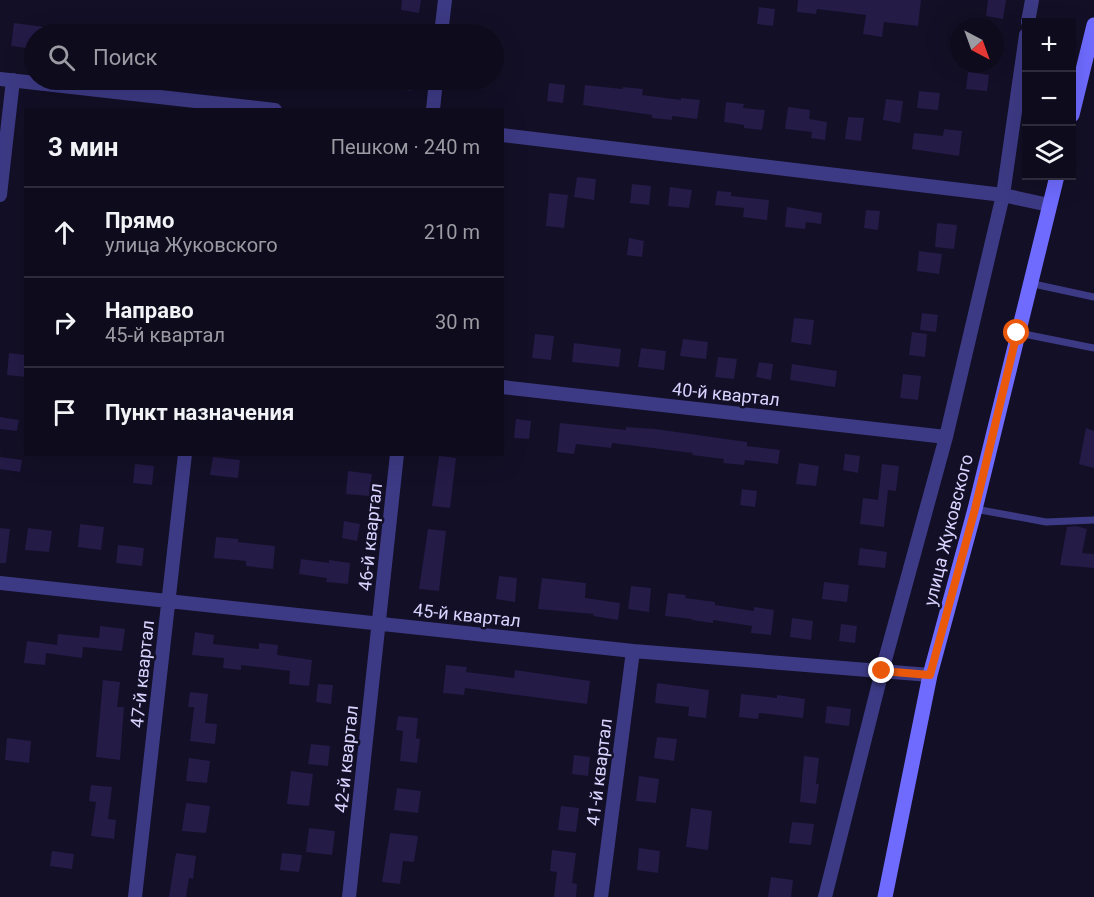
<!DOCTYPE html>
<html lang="ru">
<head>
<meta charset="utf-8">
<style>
  body { margin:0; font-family:Roboto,sans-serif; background:#171425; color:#f1f3f6 }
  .controls { position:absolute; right:18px; top:18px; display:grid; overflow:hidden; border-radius:0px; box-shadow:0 6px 24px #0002 }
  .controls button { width:54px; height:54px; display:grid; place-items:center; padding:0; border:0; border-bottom:2px solid #2e2b3b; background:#0e0b1c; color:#f1f3f6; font:30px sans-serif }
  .compass { position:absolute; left:950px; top:18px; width:54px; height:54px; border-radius:50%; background:#0e0b1c; box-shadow:0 6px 24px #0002; rotate:139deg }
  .stop { position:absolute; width:18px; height:18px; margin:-14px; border:4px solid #ea580c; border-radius:50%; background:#fff }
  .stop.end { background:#ea580c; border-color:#fff; box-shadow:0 2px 6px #0008 }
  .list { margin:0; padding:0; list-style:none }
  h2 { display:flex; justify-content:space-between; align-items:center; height:78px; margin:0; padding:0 24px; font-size:26px }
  h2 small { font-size:20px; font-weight:400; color:#9b9ba3 }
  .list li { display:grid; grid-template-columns:39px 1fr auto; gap:18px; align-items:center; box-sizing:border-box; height:90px; padding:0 24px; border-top:2px solid #2e2b3b }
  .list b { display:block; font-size:22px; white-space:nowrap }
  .list p { margin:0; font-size:20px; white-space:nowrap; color:#9b9ba3 }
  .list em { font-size:20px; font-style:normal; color:#9b9ba3 }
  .icon { flex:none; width:33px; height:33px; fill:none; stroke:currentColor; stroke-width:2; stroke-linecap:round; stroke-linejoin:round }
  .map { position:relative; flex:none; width:1094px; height:897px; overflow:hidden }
  .search { position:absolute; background:#0e0b1c; box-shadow:0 6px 24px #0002; left:24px; top:24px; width:480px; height:66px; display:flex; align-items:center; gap:15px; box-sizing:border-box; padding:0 21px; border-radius:33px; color:#9b9ba3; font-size:22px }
  .panel { position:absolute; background:#0e0b1c; box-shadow:0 6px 24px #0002; left:24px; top:108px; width:480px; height:348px; border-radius:0px }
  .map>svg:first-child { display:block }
</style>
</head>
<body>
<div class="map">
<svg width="1094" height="897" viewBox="0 0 1094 897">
  <rect width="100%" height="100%" fill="#130f26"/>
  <!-- building -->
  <path fill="#241b47" d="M402,0h19l-2,13 -18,-3z
    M798,0h123l-3,26 -34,-4 -2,15 -19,-3 3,-19 -49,-6 -1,5 -19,-2z
    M988,0h18l-3,19 -17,-3z
    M759,7l16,2 -2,17 -16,-2z
    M14,23l45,6 -1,5h-24v15l-23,-3z
    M968,72l21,3 -2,16 -21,-2z
    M393,80h19l-1,11 -19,-3z
    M549,83l16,2 -2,18 -16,-2z
    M585,85l37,4 1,-2 20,2 -1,6 39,5v-2l19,2 -3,19 -25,-3v4l-20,-2v-3l-69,-10z
    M919,91l21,2 -2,17 -21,-2z
    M886,99l17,2 -3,22 -17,-3z
    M726,102l18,2 -1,4 22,2 -3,20 -18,-2v-3l-20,-3z
    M788,107l22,3 -1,9 18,3 -2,18 -14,-2 1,-6 -27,-3z
    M848,117l16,1 -3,23 -16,-2z
    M944,129l18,2 -3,25 -47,-7 2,-16 29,3z
    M577,177l19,2 -2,21 -20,-3z
    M632,184l19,2 -2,19 -19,-2z
    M670,187l22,3 -3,18 -21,-2z
    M717,191l14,1v4l38,4 -2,20 -24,-3 1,-9 -29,-3z
    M549,193l19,2 -4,33 -18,-2z
    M787,207l35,6 -1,11 -15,-2 -1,7 -20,-2z
    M866,210l14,1 -2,19 -14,-2z
    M937,223l20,2 -3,24 -19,-2z
    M629,238l15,3 -2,16 -15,-2z
    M919,251l23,3 -3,20 -22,-3z
    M922,313l16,2 -2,17 -16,-2z
    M794,318l20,2 -3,25 -20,-3z
    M912,332l15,2 -2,23 -16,-2z
    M535,334l19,2 -3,24 -19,-2z
    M683,339l25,3 -2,17 -26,-3z
    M574,343l47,6 -2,18 -47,-5z
    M641,348l25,3 -2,19 -26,-3z
    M9,353l17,2v22l-19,-2z
    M718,357l19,2 -3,20 -19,-2z
    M759,362l14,2 -2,16 -15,-3z
    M792,364l45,7 -2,16 -45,-7z
    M903,374l18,2 -3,24 -18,-2z
    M0,417l19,3 -2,11 -17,-2z
    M516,419l15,2 -2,18 -15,-1z
    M560,423l66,7v-3l29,2 92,13v4l33,4 -2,14 -33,-4 -1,5 -21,-2 1,-4 -32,-4 1,-2 -81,-10 -1,5 -35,-4 -2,10 -17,-2z
    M1086,428l8,3v37l-15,-4z
    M845,454l15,2 -2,17 -15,-3z
    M439,456l17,2 -6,50 -18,-2z
    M0,457l22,3 -2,12 -20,-3z
    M213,457l27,3 -2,18 -28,-3z
    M799,463l20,3 -3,20 -20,-2z
    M135,464l19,2 -2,19 -19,-2z
    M882,464l17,2 -3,25 -8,-1 -4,37 -24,-3 3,-26 15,2z
    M348,471l24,3 -3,22 -23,-2z
    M742,489l15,2 -2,16 -15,-2z
    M344,521l16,3 -3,17 -15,-3z
    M80,524l24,3 -3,23 -23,-3z
    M1076,526l11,3 -5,24 12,1v14l-34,-3 7,-38z
    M0,528l10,1 -4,34h-6z
    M28,528l24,3 -3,21 -24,-2z
    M428,529l18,2 -7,60 -20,-2z
    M216,537l22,2v3l37,4 -2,23 -27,-3v-5l-32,-3z
    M118,545l26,3 -2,18 -26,-3z
    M860,548l27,4 -2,16 -27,-3z
    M301,559l28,4v-3l21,3 -2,21 -22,-2 1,-4 -28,-4z
    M499,576l18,2 -2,24 -19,-3z
    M542,578l44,5 -1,15 35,5 -2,17 -25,-4 1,-2 -56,-5z
    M824,582l25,3 -2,17 -25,-3z
    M631,586l20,2 -2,24 -21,-3z
    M668,593l18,2 -1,3 30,4v3l39,6v-4l20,3 -3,25 -20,-2 1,-7 -39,-6v3l-21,-3v-1l-27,-3z
    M792,618l21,3 -2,19 -21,-3z
    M841,624l16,2 -2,17 -16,-2z
    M100,626l25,3 -3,22 -39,-4 -1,11 -36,-5 -1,12 -21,-2 3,-22 30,4 1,-11 41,4z
    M195,632l19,3 -1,9 46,5v-6l19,2 -1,10 35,5 -3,26 -20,-2 1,-13 -49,-6v5l-18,-2 1,-10 -32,-3z
    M446,665l21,2 -1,5 48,6 1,-8 75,11 -3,23 -122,-16 -1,7 -21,-2z
    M103,680l17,2 -3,25h7l-4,53 -24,-3z
    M657,683l52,7 -3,28 -18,-2 1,-9 -34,-4z
    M318,684l15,1 -2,19 -15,-2z
    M190,692l18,2 -3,29 12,1 -2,20 -25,-3 4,-34h-6z
    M741,694l36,4v-3l28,4 -2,19 -44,-5 -1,6 -19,-2z
    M827,706l24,3 -2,17 -24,-3z
    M398,716l20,2 -2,20 4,1 -3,24 -17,-2 3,-30 -7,-1z
    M657,737l20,2 -3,22 -20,-3z
    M7,738l24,3 -2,22 -24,-3z
    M311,744l19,2 -2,20 -20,-2z
    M574,755l16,2 -2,19 -16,-2z
    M804,756l15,2 -3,26h3l-3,20 -16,-2z
    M189,758l21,3 -3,22 -21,-2z
    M291,771l22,3 -4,32 -22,-2z
    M639,776l20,3 -3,24 -20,-2z
    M91,785l21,2 -4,32 8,1 -2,19 -23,-3 5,-34 -7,-1z
    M397,788l24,3 -3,22 -24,-3z
    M186,803l24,3 -4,27 -24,-2z
    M561,806l18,2 -3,24 -18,-2z
    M691,808l21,3 -4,39 -22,-3z
    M792,822l22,2 -3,21 -22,-2z
    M309,828l26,3 -3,24 -26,-3z
    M390,833l28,3 -4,26 -11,-1 -3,23 -18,-2z
    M639,848l21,3 -2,22 -21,-3z
    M552,850l24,3 -4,30 5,1 -1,13h-22l3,-25 -7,-1z
    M52,851l22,3 -2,15 -22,-3z
    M176,853l20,3 -3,23 -4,-1 -3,19h-17z
    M282,853l20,2 -3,17 -19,-2z
    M771,877l22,3 -2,17h-23z"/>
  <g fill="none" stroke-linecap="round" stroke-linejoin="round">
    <!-- lane -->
    <path stroke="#3d3a85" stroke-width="7" d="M1029,283l65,14
      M1019,333l75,15
      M975,509l71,13 48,-2"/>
    <!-- street -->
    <path stroke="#3d3a85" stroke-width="14" d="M1028,22l4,-22
      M441,34l4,-34
      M0,79l275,31
      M433,110l3,-30
      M502,135l501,60 46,10
      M0,195l13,-115
      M502,387l444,50
      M0,583l633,68 297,24
      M135,897l50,-443
      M349,897l48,-443
      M601,897l32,-246
      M825,897l57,-226 64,-234 57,-242 23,-160"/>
    <!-- secondary -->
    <path stroke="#6f6bff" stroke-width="15" d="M1072,115l22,-90
      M885,897l45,-222 45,-166 82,-333"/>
  </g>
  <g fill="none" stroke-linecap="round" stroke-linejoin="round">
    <!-- route -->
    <path stroke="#ea580c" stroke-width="8" d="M882,671l48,4 45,-166 42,-176"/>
  </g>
  <g text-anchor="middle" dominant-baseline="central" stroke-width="5" stroke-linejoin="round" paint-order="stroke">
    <!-- street labels -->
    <g font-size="18" fill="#d9d4ff" stroke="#130f26">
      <text transform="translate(726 394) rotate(6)">40-й квартал</text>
      <text transform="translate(948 530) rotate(-76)">улица Жуковского</text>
      <text transform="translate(370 537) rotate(-84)">46-й квартал</text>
      <text transform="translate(467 615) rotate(6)">45-й квартал</text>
      <text transform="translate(142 674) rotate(-84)">47-й квартал</text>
      <text transform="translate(346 759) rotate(-84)">42-й квартал</text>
      <text transform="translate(599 772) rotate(-83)">41-й квартал</text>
    </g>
  </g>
</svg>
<div class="controls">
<button>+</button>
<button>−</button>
<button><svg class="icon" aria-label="layers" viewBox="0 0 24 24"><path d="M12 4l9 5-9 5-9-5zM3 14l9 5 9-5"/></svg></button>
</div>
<svg class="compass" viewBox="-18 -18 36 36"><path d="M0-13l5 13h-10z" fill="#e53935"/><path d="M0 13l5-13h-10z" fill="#9b9ba3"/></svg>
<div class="stop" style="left:1017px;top:333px"></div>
<div class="stop end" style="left:882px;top:671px"></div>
<div class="search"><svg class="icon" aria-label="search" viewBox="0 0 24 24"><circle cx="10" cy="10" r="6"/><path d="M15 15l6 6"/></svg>Поиск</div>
<section class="panel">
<h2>3 мин<small>Пешком · 240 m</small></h2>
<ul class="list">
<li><svg class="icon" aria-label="ahead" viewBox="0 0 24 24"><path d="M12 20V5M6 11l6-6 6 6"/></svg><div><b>Прямо</b><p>улица Жуковского</p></div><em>210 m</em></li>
<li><svg class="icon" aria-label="right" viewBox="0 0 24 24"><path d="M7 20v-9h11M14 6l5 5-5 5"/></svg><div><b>Направо</b><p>45-й квартал</p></div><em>30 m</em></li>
<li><svg class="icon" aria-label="arrive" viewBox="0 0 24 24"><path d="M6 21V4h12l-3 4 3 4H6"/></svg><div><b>Пункт назначения</b></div></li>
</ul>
</section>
</div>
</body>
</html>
